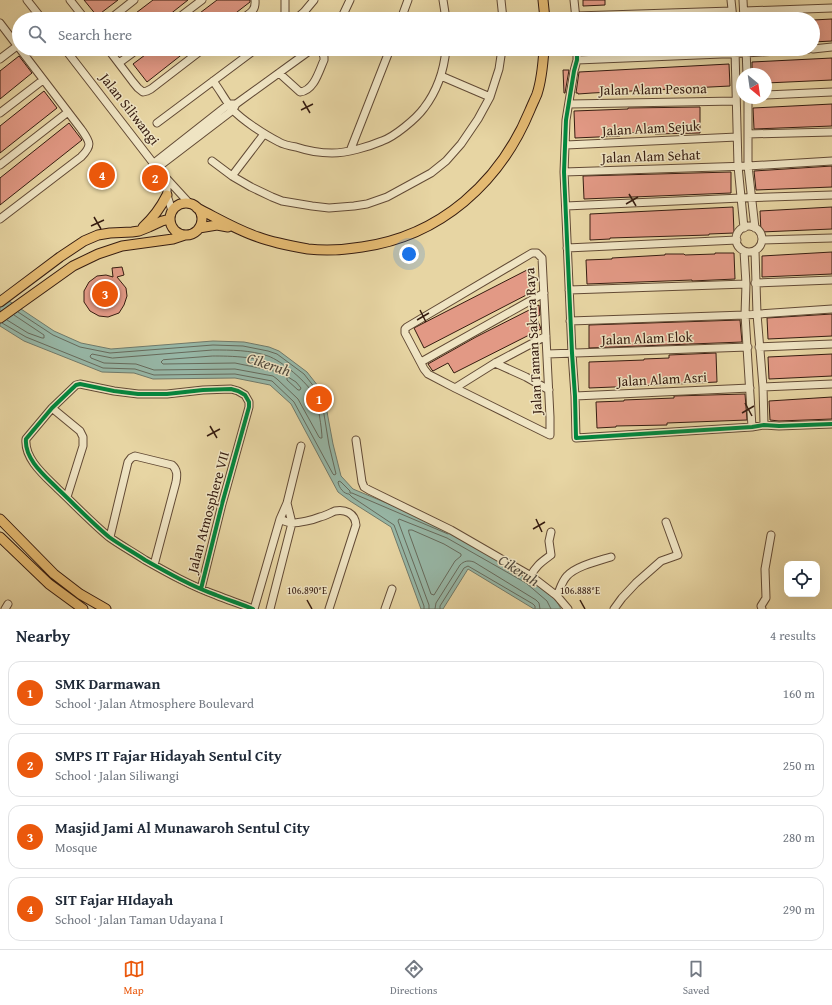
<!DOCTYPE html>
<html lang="en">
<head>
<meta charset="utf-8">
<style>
  body { margin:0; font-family:"Gentium Book Plus",serif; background:#f2f2f3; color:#1f2937 }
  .controls { position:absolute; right:12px; bottom:12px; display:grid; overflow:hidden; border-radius:8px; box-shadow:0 4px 16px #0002 }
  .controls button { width:36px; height:36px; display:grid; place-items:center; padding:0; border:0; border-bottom:1px solid #e0e1e3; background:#fff; color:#1f2937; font:20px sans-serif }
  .compass { position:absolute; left:736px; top:68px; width:36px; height:36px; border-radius:50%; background:#fff; box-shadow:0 4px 16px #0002; rotate:151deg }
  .you { position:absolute; left:409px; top:254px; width:14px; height:14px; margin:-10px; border:3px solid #fff; border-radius:50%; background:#1a73e8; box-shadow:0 0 0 6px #1a73e833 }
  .badge { display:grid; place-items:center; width:26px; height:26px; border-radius:50%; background:#ea580c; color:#fff; font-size:13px; font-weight:700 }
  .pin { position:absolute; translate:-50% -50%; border:2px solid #fff; box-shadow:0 1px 4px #0006 }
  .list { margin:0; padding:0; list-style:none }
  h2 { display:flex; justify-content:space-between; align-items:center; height:52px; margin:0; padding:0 16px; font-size:17px }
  h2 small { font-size:13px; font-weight:400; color:#747a83 }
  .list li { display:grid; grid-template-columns:26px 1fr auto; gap:12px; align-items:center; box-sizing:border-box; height:64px; margin:0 8px 8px; padding:0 8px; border:1px solid #e0e1e3; border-radius:12px }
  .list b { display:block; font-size:15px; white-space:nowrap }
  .list p { margin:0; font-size:13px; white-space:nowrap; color:#747a83 }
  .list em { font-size:13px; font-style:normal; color:#747a83 }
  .icon { flex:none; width:22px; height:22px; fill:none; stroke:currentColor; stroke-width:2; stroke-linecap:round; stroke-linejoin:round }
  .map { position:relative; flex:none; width:832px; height:609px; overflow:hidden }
  .search { position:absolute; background:#fff; box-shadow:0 4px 16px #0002; left:12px; right:12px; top:12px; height:44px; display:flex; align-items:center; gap:10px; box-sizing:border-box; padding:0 14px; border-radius:22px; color:#747a83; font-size:15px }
  .sheet { height:340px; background:#fff }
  nav { display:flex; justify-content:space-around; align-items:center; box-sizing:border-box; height:56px; border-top:1px solid #e0e1e3; background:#fff; font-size:11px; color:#747a83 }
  nav a { display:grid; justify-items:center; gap:2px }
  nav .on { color:#ea580c }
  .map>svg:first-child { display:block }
</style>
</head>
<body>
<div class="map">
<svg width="832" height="609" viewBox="0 0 832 609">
  <rect width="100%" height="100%" fill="#e7d5a3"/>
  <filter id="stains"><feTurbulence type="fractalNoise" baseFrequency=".005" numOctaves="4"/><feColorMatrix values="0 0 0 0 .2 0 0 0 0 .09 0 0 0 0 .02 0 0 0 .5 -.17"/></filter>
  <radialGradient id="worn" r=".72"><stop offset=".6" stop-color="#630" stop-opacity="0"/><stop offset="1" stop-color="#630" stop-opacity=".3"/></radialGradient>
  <!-- water -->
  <path fill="#97b8a8" stroke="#707a6b" d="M0,295l54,36 27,12 30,6 102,-8 31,1 25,5 10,4 28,21 15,19 3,10 8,43 8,32 12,13 98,41 80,46 23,20 7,13h-27l-66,-40 -25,40h-22l-30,-82 -41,-26 -12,-9 -47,-88 -21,-19 -35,-7 -82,1 -19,-6 -32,-1 -78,-31 -24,-15z"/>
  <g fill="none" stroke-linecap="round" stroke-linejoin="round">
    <!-- shore -->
    <path stroke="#666a5c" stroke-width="1" d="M7,320l21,13 14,5h2v-3l-30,-20
      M2,323l24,14 77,31 32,1 19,6 81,-1 37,7 22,21 39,72 1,1 2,-1 -7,-29 -7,-43 -3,-9 -15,-19 -27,-20 -9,-3 -25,-5 -30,-1 -103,8 -30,-6 -27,-12 -35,-23
      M213,350c18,0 38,0 55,6 14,5 39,26 46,39 4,7 8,35 8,43h-2l-1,-1 -21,-38 -21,-20 -4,-3 -38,-7 -81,1 -18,-6 -32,-1 -13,-5 -1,-2 2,-2 20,4z
      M213,356c14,0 56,0 63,13l-2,2 -39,-8 -72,1 -2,-2 2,-2z
      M288,377l8,5 5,6 -1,2h-2l-11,-10v-2z
      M409,530h3l32,14 17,10v2l-6,5 -21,34 -3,-1 -22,-61z
      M424,609v-3l-30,-81 -42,-28 -3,-3c-5,0 -10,-6 -11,-12l1,-1 2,1 9,9v2h2l96,41
      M429,609v-4l-31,-84 1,-2 48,19 79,45 21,18 4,8
      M435,609l1,-6 24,-38c4,-4 8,-5 14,-3l62,38 3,3 1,6
      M440,609v-3l24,-38 4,-2 65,38 2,2v3"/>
  </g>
  <!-- building -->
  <path fill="#e29985" stroke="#361c10" d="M84,0h34l-21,16z
    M153,0h35l-24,19h-36z
    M217,0h33v2l-22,17h-36z
    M583,0h22v5l-22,1z
    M832,19v22l-19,1v-22z
    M153,49h36l-42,33 -14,-18z
    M19,56l13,17 -32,26v-28z
    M832,58v22l-66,3v-9h-14v-12z
    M729,64l1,22 -138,7 -14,1v-1h-2l3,-21z
    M563,70h6l-4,23h-1z
    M44,91l13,17 -57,45v-27z
    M832,104v22l-78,3 -1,-21z
    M700,107v26l-45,1v-2l-35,1v3l-45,2 -1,-27 54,-2v-1z
    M69,123l13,17 -82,65v-27z
    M832,166v21l-76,3 -2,-19z
    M731,172v21l-147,6 -1,-23z
    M733,207l1,26 -25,1v1l-99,3v1l-20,1v-26z
    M832,207v22l-71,3 -1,-21z
    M832,252v22l-70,3v-21z
    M715,253h19l1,26 -43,2v-1l-105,4 -1,-24 26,-1v-1l53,-3v-1h19l1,1 30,-1z
    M122,267l2,8 -7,2 9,11 1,8 -3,9 -5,8 -11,4 -9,-1 -9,-5 -6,-9v-11l5,-9 8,-6 9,-1 7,2 -1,-9z
    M527,270l9,20 -112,58 -10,-20z
    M539,305l1,10 -4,2 4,9 1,3 -87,44 -6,-10 -15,8 -1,-1 -4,-6 48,-27z
    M832,314v22l-64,3 -1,-21z
    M740,320l2,22 -153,6v-23z
    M716,353l1,29 -79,4 -49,2v-26l55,-2v-1l25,-1v-3z
    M832,354v22l-63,3 -1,-22z
    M745,394l2,26 -80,3v2l-51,1v1l-19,1 -1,-26 28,-1v-1l50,-2v-2z
    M832,397v22l-53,2 -9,-1 -1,-19z"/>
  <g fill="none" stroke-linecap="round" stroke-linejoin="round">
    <defs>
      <path id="minor" d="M27,0l15,19
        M70,0l15,19
        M443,0l3,19
        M501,0l2,19
        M574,0l2,19
        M731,0l2,19
        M743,0l1,19
        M744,11l88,-3
        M576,16l156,-5
        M110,19l24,-19
        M177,19l25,-19
        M242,19c8,-6 14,-8 13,-19
        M285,19v-19
        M296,19l8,-7 10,-12
        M341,19l9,-19
        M401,19l7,-19
        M0,23l19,25
        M65,49l92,119 33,36
        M108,49l25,33 5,6 5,4 4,-1 4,-2 52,-40
        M577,49v11l-3,11 -8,49 -2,52 8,181 3,43 1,42 176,-11 12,-2 15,1 53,-2
        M746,49l1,25
        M813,49l19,-2
        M735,50l3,116 6,62
        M0,59l17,-13
        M577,60l169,-7 63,-4
        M119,63l19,-14
        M279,73l21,19c14,-1 19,-21 24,-32v-3l-3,-8
        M441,76l49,21
        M213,81c7,9 12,19 19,28 10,11 33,26 47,33 5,3 11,4 17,5 12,4 24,6 36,6 15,0 36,-6 50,-12 12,-4 34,-22 42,-33 13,-17 20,-38 22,-59
        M766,95l66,-3
        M748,98v68l7,62
        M570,104l166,-3
        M0,113l43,-33
        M157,123l99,-74
        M748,134l84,-2
        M566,145l171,-8
        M350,151l40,-102
        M212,161l20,15 19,11 21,10 10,4 30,5 17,2 25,-2 13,-2 20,-7 44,-24 15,-12 15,-17 17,-25 12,-22 9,-28 3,-20
        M154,163l75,-59h5
        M0,165l68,-53
        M157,168l76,-58 3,-6 76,-55
        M564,172l184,-6 84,-5
        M232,176l32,-42
        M167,179v16l5,16
        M566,206l175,-8 91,-3
        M0,219l81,-62c12,-12 9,-15 0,-28l-61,-80
        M736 239a13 13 0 1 1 26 0a13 13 0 1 1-26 0Z
        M762,240l70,-2
        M567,248l170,-8
        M744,251l2,33 -1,31 7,112
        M755,251l2,63 6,73 1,38
        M532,253h5l5,5 8,159v18l-95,-47 -27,-14 -4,-5 -19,-36v-4l2,-2z
        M755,283l77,-3
        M569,290l177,-6
        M570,321l175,-6 87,-6
        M759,347l73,-3
        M547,354l201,-7
        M421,362l123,-69
        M495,363l31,14 23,13
        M763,387l69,-3
        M455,388l40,-25 51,-27
        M575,396l175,-8
        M52,408l28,23 3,6v9l-16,51
        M356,440l6,42 2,5 5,3 82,40 80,46 26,20 11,13
        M280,519c4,2 8,4 12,4 7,0 21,-3 28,-6 5,-1 10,-4 15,-6 10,-2 20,2 21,14l-27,84
        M110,537l18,-75 3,-4 4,-2 37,9c6,5 5,11 4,17l-22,83
        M531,576c4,-10 12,-15 20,-21l-2,-14 2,-9
        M201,589l21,-85 27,-97v-5l-4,-7 -7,-4 -7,-2 -28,1 -36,4h-29l-24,-3 -34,-7 -4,1 -24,23 -26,31c-2,20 19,37 32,50 17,16 33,33 51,48 11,8 24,15 36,23 23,13 46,26 71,35 12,5 25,9 37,14
        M557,596c3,-7 5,-15 10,-20 9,-10 31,-15 44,-19
        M5,609l3,-5
        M254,609l26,-90 7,-16 14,-57
        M270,609l22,-86 -5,-20
        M385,609l7,-20
        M614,609l8,-11 14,-15 25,-22 17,-6 -12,-33
        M762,609l-1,-3 5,-8 -1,-29 6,-34"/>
      <path id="major" d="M543,0l2,19
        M170 219a16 16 0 1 1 32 0a16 16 0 1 1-32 0Z
        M197,208c20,10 40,22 61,29 16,6 33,9 50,12 18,2 36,1 54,-2 78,-11 138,-64 168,-137 2,-5 5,-11 7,-16 5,-15 6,-30 7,-45
        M143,227c10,-9 18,-20 24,-32
        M199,228l18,-3 11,2
        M0,302l60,-45 24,-16 14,-6 12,-2 22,-1 7,-1 10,-4 13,-6 8,-2
        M0,318l73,-52 25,-12 24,-8 51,-7 12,-4
        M0,519l54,55 26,20 26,15
        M0,537l49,47 34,25"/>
    </defs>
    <!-- minor casing -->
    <use href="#minor" stroke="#624a35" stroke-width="9"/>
    <!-- major casing -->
    <use href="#major" stroke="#361c10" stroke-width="11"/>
    <!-- minor -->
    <use href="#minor" stroke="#efe4c3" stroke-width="7"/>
    <!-- major -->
    <use href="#major" stroke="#e4ba72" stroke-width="9"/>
    <defs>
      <path id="cycleway" d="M577,49v11l-3,11 -8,49 -2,52 8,181 3,43 1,42 176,-11 12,-2 15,1 53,-2
        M201,589l21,-85 27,-97v-5l-4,-7 -7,-4 -7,-2 -28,1 -36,4h-29l-24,-3 -34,-7 -4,1 -24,23 -26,31c-2,20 19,37 32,50 17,16 33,33 51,48 11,8 24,15 36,23 23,13 46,26 71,35 12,5 25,9 37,14"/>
    </defs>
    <!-- cycleway casing -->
    <use href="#cycleway" stroke="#efe4c3" stroke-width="6"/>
    <!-- cycleway -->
    <use href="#cycleway" stroke="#00873e" stroke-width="4"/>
  </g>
  <!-- ticks -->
  <path fill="none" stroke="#361c10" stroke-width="1.5" d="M303,101l7,12M301,110l12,-6M629,194l7,12M626,204l12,-7M94,217l7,12M91,226l13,-6M420,310l6,12M417,320l12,-7M745,403l7,13M742,413l12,-7M210,426l7,12M207,436l13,-7M536,519l6,13M533,529l12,-7M307,600l5,9M580,600l5,9"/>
  <g text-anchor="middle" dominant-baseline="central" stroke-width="3" stroke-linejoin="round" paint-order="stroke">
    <!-- street labels -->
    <g font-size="14" fill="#361c10" stroke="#efe4c3">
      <text transform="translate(653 89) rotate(-1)">Jalan Alam Pesona</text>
      <text transform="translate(130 109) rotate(52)">Jalan Siliwangi</text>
      <text transform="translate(651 128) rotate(-3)">Jalan Alam Sejuk</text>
      <text transform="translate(651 156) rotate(-2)">Jalan Alam Sehat</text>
      <text transform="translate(647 338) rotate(-2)">Jalan Alam Elok</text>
      <text transform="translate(533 341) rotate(-93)">Jalan Taman Sakura Raya</text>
      <text transform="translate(662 379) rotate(-3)">Jalan Alam Asri</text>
      <text transform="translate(208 512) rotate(-75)">Jalan Atmosphere VII</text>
    </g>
    <!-- water labels -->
    <g font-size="15" font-style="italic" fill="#534b3e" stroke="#efe4c3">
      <text transform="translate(269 364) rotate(19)">Cikeruh</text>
      <text transform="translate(519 570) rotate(33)">Cikeruh</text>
    </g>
  </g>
  <g font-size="10" text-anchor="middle" fill="#361c10" stroke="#efe4c3" stroke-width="3" stroke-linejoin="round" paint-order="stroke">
    <text x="307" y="594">106.890°E</text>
    <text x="580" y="594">106.888°E</text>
  </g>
  <rect width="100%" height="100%" filter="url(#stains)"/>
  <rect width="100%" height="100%" fill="url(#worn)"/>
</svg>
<div class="controls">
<button><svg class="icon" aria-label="locate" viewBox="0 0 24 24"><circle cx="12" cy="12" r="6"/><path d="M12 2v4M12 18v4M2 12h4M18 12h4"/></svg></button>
</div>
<svg class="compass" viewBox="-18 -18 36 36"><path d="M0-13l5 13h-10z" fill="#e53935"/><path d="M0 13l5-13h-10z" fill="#747a83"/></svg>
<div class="you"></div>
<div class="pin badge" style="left:319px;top:399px">1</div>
<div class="pin badge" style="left:155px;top:178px">2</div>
<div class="pin badge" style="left:105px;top:294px">3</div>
<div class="pin badge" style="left:102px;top:175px">4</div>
<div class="search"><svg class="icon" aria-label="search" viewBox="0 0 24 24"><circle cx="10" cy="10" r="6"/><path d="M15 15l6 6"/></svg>Search here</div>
</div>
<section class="sheet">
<h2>Nearby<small>4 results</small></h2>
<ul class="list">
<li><span class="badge">1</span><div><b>SMK Darmawan</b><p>School · Jalan Atmosphere Boulevard</p></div><em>160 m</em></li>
<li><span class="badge">2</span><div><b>SMPS IT Fajar Hidayah Sentul City</b><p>School · Jalan Siliwangi</p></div><em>250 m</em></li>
<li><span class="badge">3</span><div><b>Masjid Jami Al Munawaroh Sentul City</b><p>Mosque</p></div><em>280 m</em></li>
<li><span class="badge">4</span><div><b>SIT Fajar HIdayah</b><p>School · Jalan Taman Udayana I</p></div><em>290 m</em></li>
</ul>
</section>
<nav>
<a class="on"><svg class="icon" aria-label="map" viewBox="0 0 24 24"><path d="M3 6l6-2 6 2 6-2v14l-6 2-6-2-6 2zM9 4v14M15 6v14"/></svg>Map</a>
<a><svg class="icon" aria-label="directions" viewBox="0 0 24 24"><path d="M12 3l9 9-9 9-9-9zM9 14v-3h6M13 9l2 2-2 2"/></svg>Directions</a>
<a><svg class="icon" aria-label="saved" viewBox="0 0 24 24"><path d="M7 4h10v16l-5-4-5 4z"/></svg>Saved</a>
</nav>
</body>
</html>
